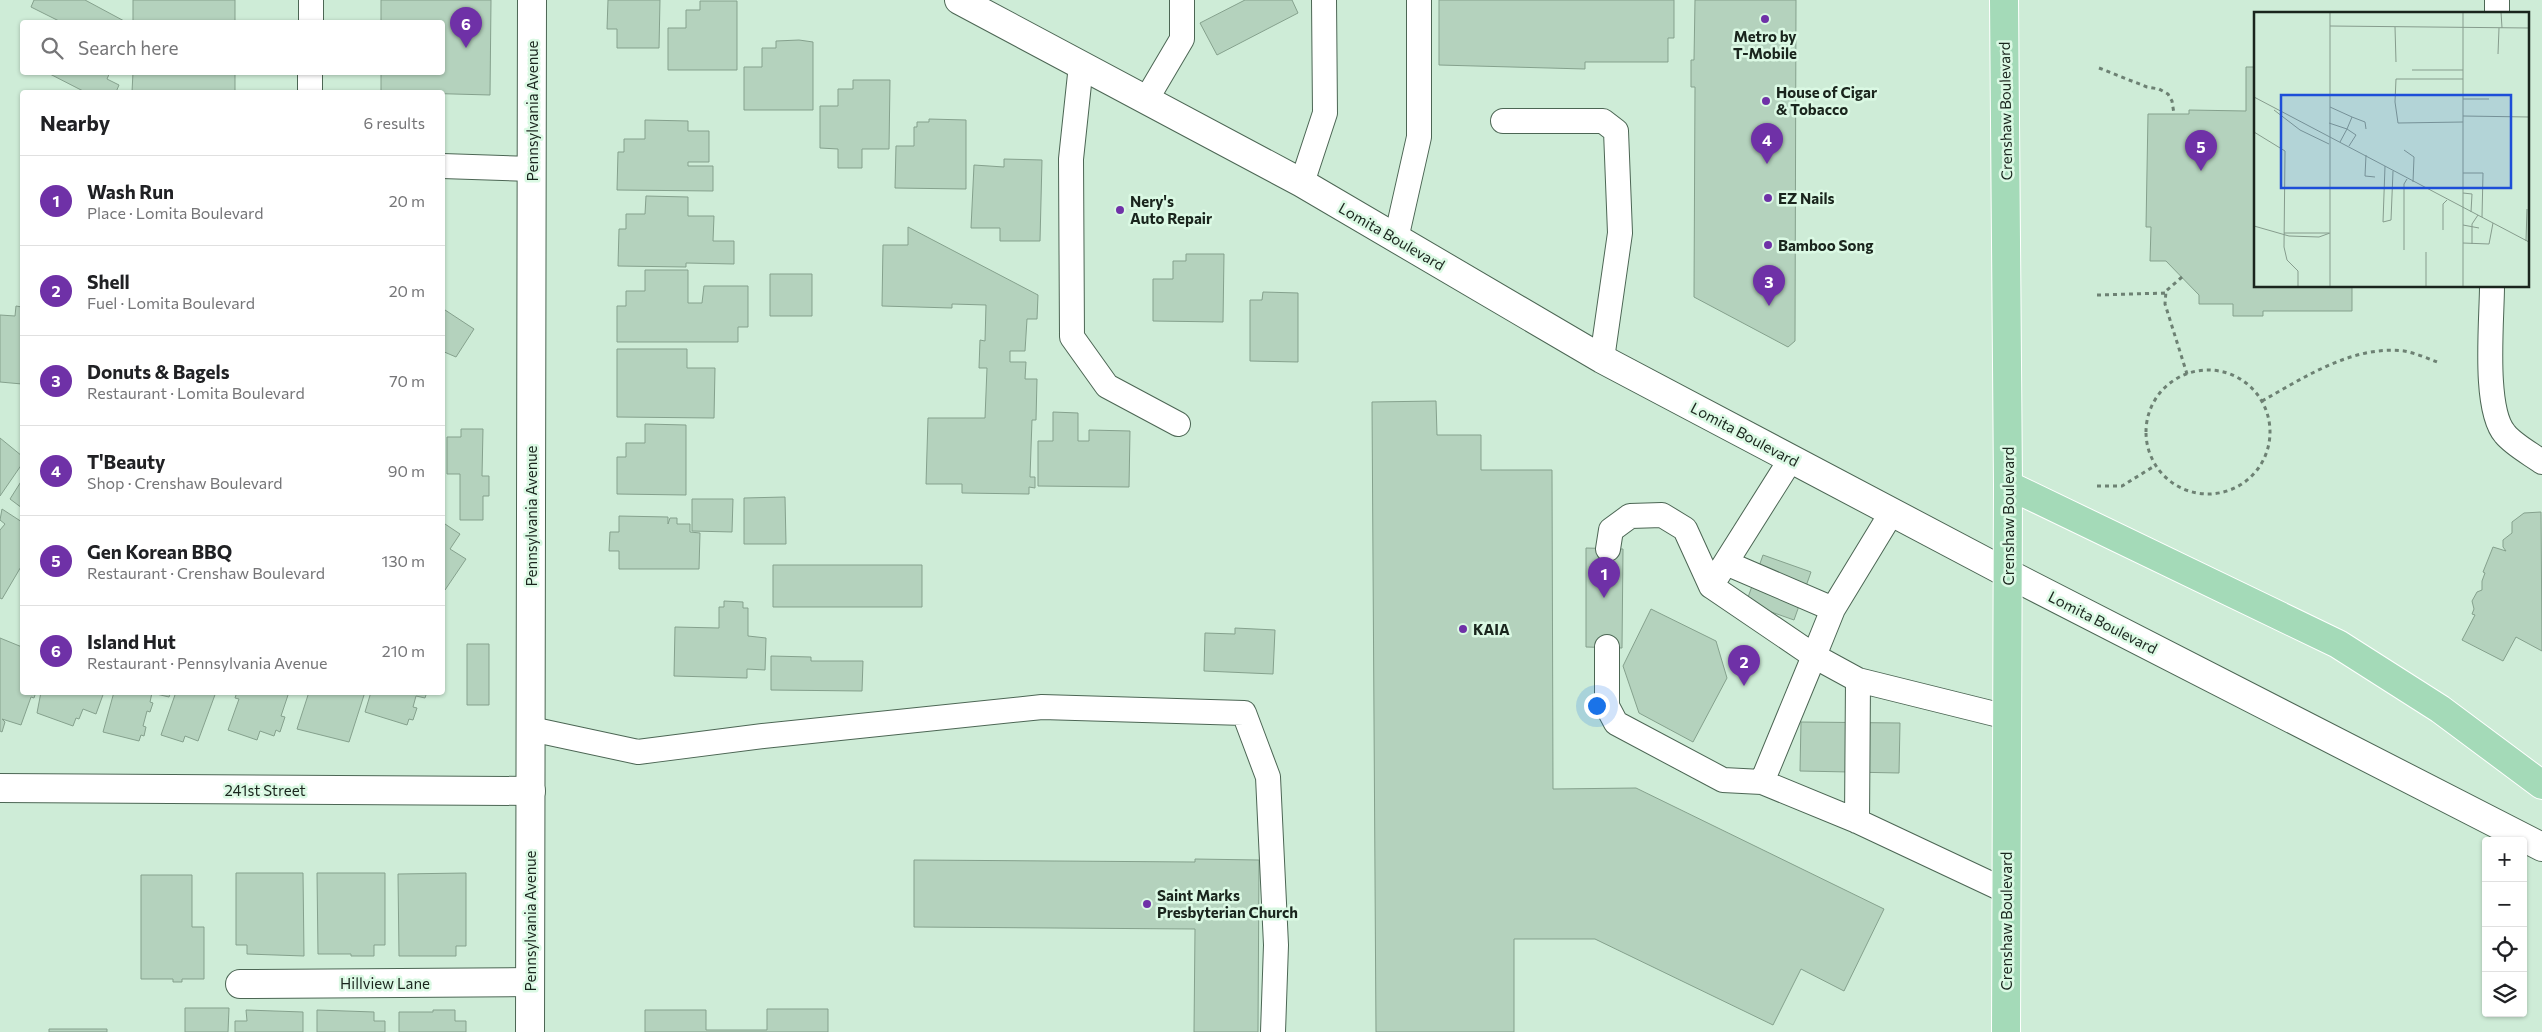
<!DOCTYPE html>
<html lang="en">
<head>
<meta charset="utf-8">
<style>
  body { margin:0; font-family:Commissioner,sans-serif; background:#f6f6f6; color:#202124 }
  .controls { position:absolute; right:15px; bottom:15px; display:grid; overflow:hidden; border-radius:5px; box-shadow:0 1px 4px #0004 }
  .controls button { width:45px; height:45px; display:grid; place-items:center; padding:0; border:0; border-bottom:1px solid #e0e0e0; background:#fff; color:#202124; font:25px sans-serif }
  .you { position:absolute; left:1596px; top:705px; width:18px; height:18px; margin:-12px; border:4px solid #fff; border-radius:50%; background:#1a73e8; box-shadow:0 0 0 8px #1a73e833 }
  .badge { display:grid; place-items:center; width:32px; height:32px; border-radius:50%; background:#6f31a7; color:#fff; font-size:16px; font-weight:700 }
  .pin { position:absolute; translate:-50% -41px; filter:drop-shadow(0 1px 2px #0008) }
  .pin::after { content:''; position:absolute; top:26px; width:18px; height:15px; background:inherit; clip-path:polygon(0 0,100% 0,50% 100%) }
  .list { margin:0; padding:0; list-style:none }
  h2 { display:flex; justify-content:space-between; align-items:center; height:65px; margin:0; padding:0 20px; font-size:21px }
  h2 small { font-size:16px; font-weight:400; color:#757577 }
  .list li { display:grid; grid-template-columns:32px 1fr auto; gap:15px; align-items:center; box-sizing:border-box; height:90px; padding:0 20px; border-top:1px solid #e0e0e0 }
  .list b { display:block; font-size:19px; white-space:nowrap }
  .list p { margin:0; font-size:16px; white-space:nowrap; color:#757577 }
  .list em { font-size:16px; font-style:normal; color:#757577 }
  .icon { flex:none; width:28px; height:28px; fill:none; stroke:currentColor; stroke-width:2; stroke-linecap:round; stroke-linejoin:round }
  .map { position:relative; flex:none; width:2542px; height:1032px; overflow:hidden }
  .search { position:absolute; background:#fff; box-shadow:0 1px 4px #0004; left:20px; top:20px; width:425px; height:55px; display:flex; align-items:center; gap:12px; box-sizing:border-box; padding:0 18px; border-radius:5px; color:#757577; font-size:19px }
  .panel { position:absolute; background:#fff; box-shadow:0 1px 4px #0004; left:20px; top:90px; width:425px; height:605px; border-radius:5px }
  .map>svg:first-child { display:block }
</style>
</head>
<body>
<div class="map">
<svg width="2542" height="1032" viewBox="0 0 2542 1032">
  <rect width="100%" height="100%" fill="#ceecd7"/>
  <!-- building -->
  <path fill="#b4d2bd" stroke="#85a18d" d="M34,0h51l41,22h-65l-30,-15z
    M133,0h102v22h-102z
    M381,0h110l-1,95 -109,-3v-20h61v-50h-61z
    M608,0h52l-1,48h-42v-19h-10z
    M1245,0h47l6,13 -81,42 -17,-32z
    M1439,0h235v38h-6v24h-83v7l-146,-4z
    M1695,0h101l-1,341 -7,6 -94,-50 1,-210h-4v-27h3z
    M700,1h37v69h-69v-42h18v-18h14z
    M799,40l14,2v68h-69v-43h18v-19h14v-7z
    M2246,67h10v219h96v25h-89v5h-30v-12h-34v-9l-33,-34h-16l1,-34h-5l2,-113h41v-4l57,1z
    M46,72h64l-3,7 12,6 -3,7h-31z
    M133,72h102v20h-103z
    M853,80h37l-1,69h-27v19h-24v-19l-18,-1v-42h18v-17h15z
    M929,119l37,1v69l-71,-1 1,-42h18v-19h3v-5h12z
    M645,120l43,1v10h21v31h-21v4h25v25l-96,-1 1,-38h6v-13h21z
    M1004,159l38,1 -2,81h-40v-13h-29l3,-63 30,2z
    M646,196l42,1v19h26l-1,25h21v23l-48,-1v4l-68,-1 1,-37h7v-15h19z
    M908,227l130,68 -1,24h-10l-2,32h-15v11h16l-1,17h12l-1,41h-4l-2,57h5v11l-6,-1v7l-67,-1v-9h-36l2,-66h57l2,-50h-8l1,-28 5,1 1,-36 -34,-1v4l-70,-2 1,-61h25z
    M1186,254h38l-1,68 -70,-1v-42h20v-18h13z
    M645,270h43v33h14l2,-17h44v41h-10v15h-121v-36h9v-15h19z
    M770,274h42v42h-42z
    M1263,292l35,1v69l-48,-1v-61h12z
    M16,306l6,1v77l-22,-2v-67l15,1z
    M442,308l32,21 -18,28 -14,-6z
    M617,349h70v19h28l-1,50 -97,-1z
    M1436,401l1,34h44v35h71l1,319 83,-1 248,121 -40,82 -43,-22 -28,56 -178,-86h-81v93h-138l-4,-630z
    M1053,412l25,1v28h11v-11l41,1 -1,56 -91,-1v-45h15z
    M645,424l41,1v70l-69,-1v-37h9v-14h19z
    M461,429h22l-1,47h7v20h-6v24h-23v-46h-13v-37h14z
    M0,438l22,18v8l-22,32z
    M22,480v28l-12,-9z
    M785,497l1,47h-42v-46z
    M692,499h41l-1,33 -40,-1z
    M2,509l20,13v43l-20,34 -2,-1v-68l5,-6 -5,-4z
    M2541,512l1,139 -26,-14 -13,24 -41,-21 13,-25 -3,-1 2,-5 -2,-8 5,-9 5,-2v-9l3,-8 -2,-1 10,-25 13,4 -3,-4v-7l9,-7v-11l12,-9z
    M619,516l49,1v7l2,-6h7v6h13v8l10,1 -1,36h-80v-18h-10l1,-19h9z
    M442,522l18,12 -10,15 16,10 -21,31 -3,-2z
    M1586,548l37,1 -1,99 -36,-1z
    M1763,555l48,17 -17,48 -48,-17z
    M773,565h149v42h-149z
    M724,601l19,1v6h5v28l18,2 -1,32 -18,-1v9l-73,-2 1,-49 44,1v-21h5z
    M1651,609l65,32 11,37 -34,64 -54,-29 -16,-47z
    M1235,628l40,2 -2,44 -69,-3 1,-38 30,1z
    M0,638l22,9v45h14l-2,6 -3,-1 -10,28 -19,-6 3,3 -3,10 -2,-1z
    M467,644h22v61h-22z
    M771,656l40,1v4h52l-1,30 -91,-1z
    M41,692l3,2 60,-2 -8,22 -13,-5 -4,10 -3,-1 -3,8 -36,-13z
    M114,692h57l-2,5 -17,-4 -2,9 3,1 -3,9 -3,-1 -4,15 3,1 -2,9 -3,-1 -2,6 -36,-9z
    M176,692h40l-18,49 -13,-5 -2,6 -22,-7z
    M237,692h52l-8,24 4,1 -5,15 -4,-2 -2,6 -14,-5 -3,9 -29,-10 11,-31 -4,-1z
    M309,692h56l-16,50 -52,-13z
    M371,692h56l-2,6 -9,-2 -3,11 4,1 -4,12 -4,-1 -2,6 -42,-13z
    M1801,722l99,1 -1,50 -99,-2z
    M1195,859l64,1 -1,172h-64l1,-103 -281,-2v-67l281,2z
    M236,873h67l1,83 -57,-2v-9h-11z
    M317,873h68v72h-11v11h-23v-2h-33z
    M466,873v73h-10v10h-57l-1,-82z
    M141,875h51v52h12v52h-22v3h-9v-3h-32z
    M185,1008h44l-1,24h-43z
    M767,1009h61v23h-183v-22h61v20h61z
    M246,1010l57,2v20h-68v-11h12z
    M317,1010l57,2v9h11v11h-68z
    M433,1010h22v11h11v11h-67v-20h34z
    M49,1029h58v3h-58z"/>
  <g fill="none" stroke-linecap="round" stroke-linejoin="round">
    <defs>
      <path id="lane" d="M2497,14v-14
        M311,22v-22
        M1081,65l-10,94 1,178 35,49 71,38
        M310,92v-20
        M1146,100l36,-61v-39
        M1503,121h100l13,10 4,102 -18,126
        M442,166l90,3
        M1302,183l23,-70 -1,-113
        M1396,239l23,-102v-137
        M2492,286c0,34 -9,123 13,148 9,11 26,20 37,28
        M1791,459l-80,127 103,70 -52,126 95,39 149,70
        M1892,512l-59,97 -19,47 44,24 149,37
        M1608,549l3,-19 19,-14 32,-1 23,14 26,57
        M1726,563l107,46
        M1607,647v59l9,17 107,57 39,2
        M531,729l107,23 125,-16 279,-29 202,6 24,64 8,168 -3,87
        M1857,821l1,-141"/>
      <path id="street" d="M0,788l531,3
        M240,984l290,-2"/>
      <path id="secondary" d="M959,0l343,183 300,176 405,214 535,274
        M530,1032l2,-1032"/>
      <path id="primary" d="M2004,0l4,485 -2,547
        M2008,485l330,159 102,65 102,76"/>
    </defs>
    <!-- lane casing -->
    <use href="#lane" stroke="#4c6654" stroke-width="26"/>
    <!-- street casing -->
    <use href="#street" stroke="#4c6654" stroke-width="30"/>
    <!-- secondary casing -->
    <use href="#secondary" stroke="#4c6654" stroke-width="30"/>
    <!-- primary casing -->
    <use href="#primary" stroke="#fff" stroke-width="30"/>
    <!-- path -->
    <path stroke="#6d8173" stroke-width="3" stroke-dasharray="4 4" stroke-linecap="butt" d="M2099,68l48,19 12,2 9,5 4,7 2,13
      M2182,277l-16,14 -1,13 22,70
      M2097,295l69,-2
      M2146 432a62 62 0 1 1 124 0a62 62 0 1 1-124 0Z
      M2262,401c43,-24 91,-56 142,-50 11,2 23,7 33,11
      M2097,486h25l34,-21"/>
    <!-- lane -->
    <use href="#lane" stroke="#fff" stroke-width="24"/>
    <!-- street -->
    <use href="#street" stroke="#fff" stroke-width="28"/>
    <!-- secondary -->
    <use href="#secondary" stroke="#fff" stroke-width="28"/>
    <!-- primary -->
    <use href="#primary" stroke="#a4dab8" stroke-width="28"/>
  </g>
  <!-- markers -->
  <g fill="#6f31a7" stroke="#dbf9e4" stroke-width="2">
    <circle cx="1765" cy="19" r="5"/>
    <circle cx="1766" cy="101" r="5"/>
    <circle cx="1768" cy="198" r="5"/>
    <circle cx="1120" cy="210" r="5"/>
    <circle cx="1768" cy="245" r="5"/>
    <circle cx="1463" cy="629" r="5"/>
    <circle cx="1147" cy="904" r="5"/>
  </g>
  <g text-anchor="middle" dominant-baseline="central" stroke-width="5" stroke-linejoin="round" paint-order="stroke">
    <!-- poi labels -->
    <g font-size="15" font-weight="bold" fill="#1a251d" stroke="#dbf9e4" text-anchor="start">
      <text x="1765" y="36" text-anchor="middle">Metro by<tspan x="1765" dy="17">T-Mobile</tspan></text>
      <text x="1776" y="92">House of Cigar<tspan x="1776" dy="17">&amp; Tobacco</tspan></text>
      <text x="1778" y="198">EZ Nails</text>
      <text x="1130" y="201">Nery's<tspan x="1130" dy="17">Auto Repair</tspan></text>
      <text x="1778" y="245">Bamboo Song</text>
      <text x="1473" y="629">KAIA</text>
      <text x="1157" y="895">Saint Marks<tspan x="1157" dy="17">Presbyterian Church</tspan></text>
    </g>
    <!-- street labels -->
    <g font-size="15" fill="#1a251d" stroke="#dbf9e4">
      <text transform="translate(532 111) rotate(-90)">Pennsylvania Avenue</text>
      <text transform="translate(2005 111) rotate(-91)">Crenshaw Boulevard</text>
      <text transform="translate(1392 236) rotate(30)">Lomita Boulevard</text>
      <text transform="translate(1745 434) rotate(28)">Lomita Boulevard</text>
      <text transform="translate(531 516) rotate(-90)">Pennsylvania Avenue</text>
      <text transform="translate(2008 516) rotate(-90)">Crenshaw Boulevard</text>
      <text transform="translate(2103 622) rotate(27)">Lomita Boulevard</text>
      <text x="265" y="790">241st Street</text>
      <text transform="translate(530 921) rotate(-90)">Pennsylvania Avenue</text>
      <text transform="translate(2006 921) rotate(-90)">Crenshaw Boulevard</text>
      <text x="385" y="983">Hillview Lane</text>
    </g>
  </g>
  <!-- overview -->
  <g transform="translate(2254 12)">
    <rect width="275" height="275" fill="#ceecd7"/>
    <path fill="none" stroke="#869c8d" stroke-width="1" d="M247,0l1,16M76,14l199,2M141,15l1,35M244,42l1,-26M158,58h51M0,85l275,145M209,87h26M76,95l22,10 -5,12 9,6 -7,11M20,98l26,20 29,14M209,104l66,1M98,105l13,5 1,7M209,110l-65,1 -3,-21 1,-23h67M75,111l18,6 -7,13M0,120l31,19 -1,96 3,13 11,11v16M150,138l10,7 -1,25M112,143l-1,21 10,1M131,154l-2,56 8,-2 2,-49M209,161h20l-1,44M209,181l9,1 -1,18M209,213l16,3M0,214l35,10 30,1 11,-4M189,218v-26l4,-4M30,221h45M272,229l1,-32M209,231l26,1 4,-21M218,232v-20l6,-9M150,238v-66l3,-5M172,240v35M76,275v-275M209,275v-275"/>
    <path fill="#1d4ed8" fill-opacity="0.15" stroke="#1d4ed8" stroke-width="2.5" d="M27,83h230v93h-230z"/>
    <rect width="275" height="275" fill="none" stroke="#1a251d" stroke-width="2.5"/>
  </g>
</svg>
<div class="controls">
<button>+</button>
<button>−</button>
<button><svg class="icon" aria-label="locate" viewBox="0 0 24 24"><circle cx="12" cy="12" r="6"/><path d="M12 2v4M12 18v4M2 12h4M18 12h4"/></svg></button>
<button><svg class="icon" aria-label="layers" viewBox="0 0 24 24"><path d="M12 4l9 5-9 5-9-5zM3 14l9 5 9-5"/></svg></button>
</div>
<div class="you"></div>
<div class="pin badge" style="left:1604px;top:598px">1</div>
<div class="pin badge" style="left:1744px;top:686px">2</div>
<div class="pin badge" style="left:1769px;top:306px">3</div>
<div class="pin badge" style="left:1767px;top:164px">4</div>
<div class="pin badge" style="left:2201px;top:171px">5</div>
<div class="pin badge" style="left:466px;top:48px">6</div>
<div class="search"><svg class="icon" aria-label="search" viewBox="0 0 24 24"><circle cx="10" cy="10" r="6"/><path d="M15 15l6 6"/></svg>Search here</div>
<section class="panel">
<h2>Nearby<small>6 results</small></h2>
<ul class="list">
<li><span class="badge">1</span><div><b>Wash Run</b><p>Place · Lomita Boulevard</p></div><em>20 m</em></li>
<li><span class="badge">2</span><div><b>Shell</b><p>Fuel · Lomita Boulevard</p></div><em>20 m</em></li>
<li><span class="badge">3</span><div><b>Donuts &amp; Bagels</b><p>Restaurant · Lomita Boulevard</p></div><em>70 m</em></li>
<li><span class="badge">4</span><div><b>T'Beauty</b><p>Shop · Crenshaw Boulevard</p></div><em>90 m</em></li>
<li><span class="badge">5</span><div><b>Gen Korean BBQ</b><p>Restaurant · Crenshaw Boulevard</p></div><em>130 m</em></li>
<li><span class="badge">6</span><div><b>Island Hut</b><p>Restaurant · Pennsylvania Avenue</p></div><em>210 m</em></li>
</ul>
</section>
</div>
</body>
</html>
